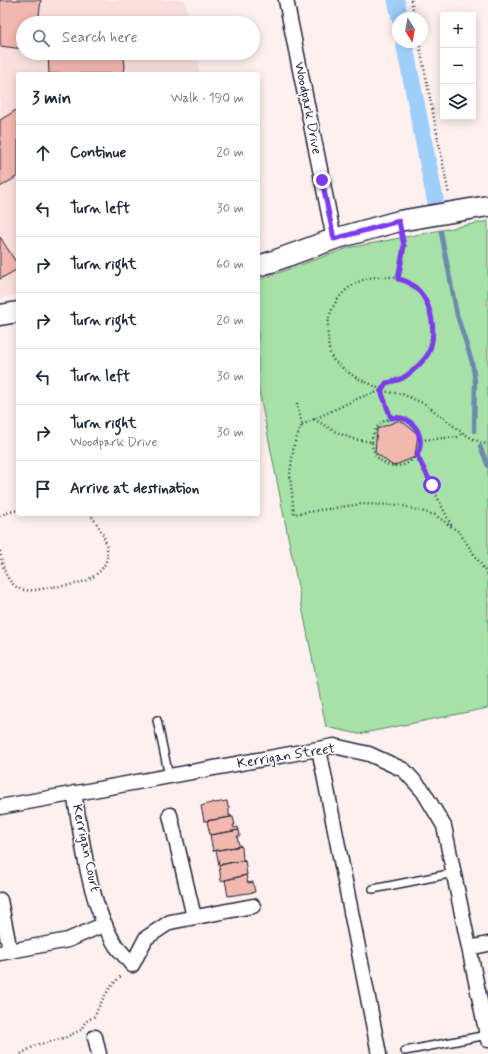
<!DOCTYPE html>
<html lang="en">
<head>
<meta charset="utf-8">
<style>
  body { margin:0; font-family:Mynerve,sans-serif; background:#f6f6f7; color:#1f2937 }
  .controls { position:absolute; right:12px; top:12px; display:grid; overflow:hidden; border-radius:4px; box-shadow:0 2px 10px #0003 }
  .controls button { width:36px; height:36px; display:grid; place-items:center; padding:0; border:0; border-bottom:1px solid #e0e1e3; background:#fff; color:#1f2937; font:20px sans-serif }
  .compass { position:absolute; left:392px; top:12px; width:36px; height:36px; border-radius:50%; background:#fff; box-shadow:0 2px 10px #0003; rotate:169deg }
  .stop { position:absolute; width:12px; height:12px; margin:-9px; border:3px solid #7c3aed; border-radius:50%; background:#fff }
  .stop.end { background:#7c3aed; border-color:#fff; box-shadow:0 1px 4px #0008 }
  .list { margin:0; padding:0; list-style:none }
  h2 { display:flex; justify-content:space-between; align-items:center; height:52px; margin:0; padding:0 16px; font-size:17px }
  h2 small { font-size:13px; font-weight:400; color:#747a83 }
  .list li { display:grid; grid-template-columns:26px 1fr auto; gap:12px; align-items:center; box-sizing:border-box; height:56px; padding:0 16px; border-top:1px solid #e0e1e3 }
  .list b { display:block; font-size:15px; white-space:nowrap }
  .list p { margin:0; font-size:13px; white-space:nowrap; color:#747a83 }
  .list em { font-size:13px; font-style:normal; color:#747a83 }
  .icon { flex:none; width:22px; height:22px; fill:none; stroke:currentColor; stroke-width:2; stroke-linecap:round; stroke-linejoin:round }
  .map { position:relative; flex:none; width:488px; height:1054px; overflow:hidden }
  .search { position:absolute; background:#fff; box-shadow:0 2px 10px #0003; left:16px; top:16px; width:244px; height:44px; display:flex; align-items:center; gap:10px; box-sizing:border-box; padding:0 14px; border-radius:22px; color:#747a83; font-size:15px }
  .panel { position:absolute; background:#fff; box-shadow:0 2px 10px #0003; left:16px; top:72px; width:244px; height:444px; border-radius:4px }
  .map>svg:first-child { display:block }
</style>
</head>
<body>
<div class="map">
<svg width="488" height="1054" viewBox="0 0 488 1054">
  <rect width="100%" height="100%" fill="#fcf1ef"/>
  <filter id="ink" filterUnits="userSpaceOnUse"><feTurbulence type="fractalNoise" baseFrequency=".025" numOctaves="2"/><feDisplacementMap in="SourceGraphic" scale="8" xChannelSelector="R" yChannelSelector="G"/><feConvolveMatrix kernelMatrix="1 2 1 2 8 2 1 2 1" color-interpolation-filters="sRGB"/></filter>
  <g filter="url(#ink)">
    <!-- built -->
    <path fill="#f9e0dc" d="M0,0h185l5,23h-167v30h173l4,21h-182v220l-18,4z"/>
    <!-- green -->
    <path fill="#a6e2a7" stroke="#648271" d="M488,221v487l-129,26 -33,-7 -68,-341v-106l90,-32z"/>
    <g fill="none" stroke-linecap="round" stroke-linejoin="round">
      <!-- stream -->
      <path stroke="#6d89ae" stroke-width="4.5" d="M441,232l16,83 15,47 3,19 -1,50
        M480,446l8,20"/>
      <!-- canal -->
      <path stroke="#9fcefb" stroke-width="17" d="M396,0l4,18
        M404,42l31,157"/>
    </g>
    <!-- building -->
    <path fill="#f2b7af" stroke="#22223b" d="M0,0h41l-3,23h-15v26l-23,-3z
      M48,53h75l2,13 -1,8h-75z
      M18,109v67l-18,11v-67z
      M0,237l16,25h2v7l-18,10z
      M400,420l18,14 -3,23 -22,9 -18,-14 2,-23z
      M227,801l1,6h1v9l2,-1v2l-27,4 -3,-15 13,-4 1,1z
      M231,817h2l2,8h-2l1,3 4,-1 1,3 -29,5 -3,-14z
      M239,830l1,6h-3l2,9 2,1 -28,5 -3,-16z
      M241,846l1,1 1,13h2l-26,5 -3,-15 -3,1z
      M245,860l2,15 -26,6 -2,-16z
      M246,875l2,8 5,-1 2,10 -27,4 -3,-16z"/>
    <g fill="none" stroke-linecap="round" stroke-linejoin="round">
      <defs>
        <path id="lane" d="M157,720l12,56
          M373,889l81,-16
          M405,1051l82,-16"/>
        <path id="street" d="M286,0l48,239
          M319,749l60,305
          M74,793c9,50 14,109 42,153 5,6 11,12 16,19l14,-27 24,-16 83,-16
          M0,807l334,-61 35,8 35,16 19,21 21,35 44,214
          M170,815l24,102
          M0,900l10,51
          M469,948l19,-4
          M0,953l68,-13 37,-16
          M95,1037l4,17"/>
        <path id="secondary" d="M258,266l13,-4 63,-23 65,-18 89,-15
          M0,315l18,-3"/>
      </defs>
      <!-- lane casing -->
      <use href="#lane" stroke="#22223b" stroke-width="10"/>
      <!-- street casing -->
      <use href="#street" stroke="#22223b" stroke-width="17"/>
      <!-- secondary casing -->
      <use href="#secondary" stroke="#22223b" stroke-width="23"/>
      <!-- path -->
      <path stroke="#22223b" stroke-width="2.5" stroke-dasharray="1 3" stroke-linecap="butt" d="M411,0l4,18
        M419,42l30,153
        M398,279l6,-33 -2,-8
        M381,391l5,-8c16,-5 33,-13 41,-29 4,-6 5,-16 5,-23 1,-22 -9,-43 -30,-52 -5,-2 -13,-2 -18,-2 -15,-1 -28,4 -39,14 -13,12 -19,29 -17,46 0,6 1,16 4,21 4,6 22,19 29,22 7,3 13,5 19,10 6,7 8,20 11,28
        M297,403l5,22 -8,19 -4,30 4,40 67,-10 39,1 35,10 24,17 29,43
        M372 442a24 24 0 1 1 48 0a24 24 0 1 1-48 0Z
        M314,419l20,12 19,8 19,3
        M302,425l59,-28 20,-6 21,3 23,10 38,29 10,6 15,6
        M421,440l36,-3 6,-4
        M417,456l35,71
        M0,516l6,-3 12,-3
        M0,551c2,14 5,29 18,37 9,5 23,1 33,-1 11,-1 25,-2 36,-7 33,-16 20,-44 3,-66
        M21,1054l15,-9 28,-7 17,-8 4,-8 10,-6c6,-16 14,-29 27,-41"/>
      <!-- lane -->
      <use href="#lane" stroke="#fff" stroke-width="7"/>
      <!-- street -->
      <use href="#street" stroke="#fff" stroke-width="14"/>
      <!-- secondary -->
      <use href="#secondary" stroke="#fff" stroke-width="20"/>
    </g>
  </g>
  <g fill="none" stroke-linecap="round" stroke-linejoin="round" filter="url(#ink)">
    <!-- route -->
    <path stroke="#7c3aed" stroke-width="5" d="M322,180l12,59 65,-18 5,25 -6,33c31,5 42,50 30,75 -5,8 -19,21 -27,25 -5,2 -10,3 -15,4l-5,8 10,27c22,-4 36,19 26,37l15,30"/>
  </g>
  <g text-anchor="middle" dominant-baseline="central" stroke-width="3" stroke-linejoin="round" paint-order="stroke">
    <!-- street labels -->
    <g font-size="14" fill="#22223b" stroke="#fff">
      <text transform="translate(308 108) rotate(79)">Woodpark Drive</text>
      <text transform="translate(286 756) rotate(-9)">Kerrigan Street</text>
      <text transform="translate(86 848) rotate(78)">Kerrigan Court</text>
    </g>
  </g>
</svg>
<div class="controls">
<button>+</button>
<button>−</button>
<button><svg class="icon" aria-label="layers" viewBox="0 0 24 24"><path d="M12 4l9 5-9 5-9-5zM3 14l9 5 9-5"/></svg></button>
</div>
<svg class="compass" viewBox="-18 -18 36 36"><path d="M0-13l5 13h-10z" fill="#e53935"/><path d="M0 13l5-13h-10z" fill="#747a83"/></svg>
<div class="stop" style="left:432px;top:485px"></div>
<div class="stop end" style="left:322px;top:180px"></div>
<div class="search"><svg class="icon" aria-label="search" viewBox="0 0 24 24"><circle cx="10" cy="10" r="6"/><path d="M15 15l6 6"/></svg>Search here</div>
<section class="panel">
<h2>3 min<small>Walk · 190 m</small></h2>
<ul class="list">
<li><svg class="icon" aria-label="ahead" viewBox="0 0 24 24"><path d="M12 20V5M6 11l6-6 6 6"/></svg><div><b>Continue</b></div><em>20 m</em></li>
<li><svg class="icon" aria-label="left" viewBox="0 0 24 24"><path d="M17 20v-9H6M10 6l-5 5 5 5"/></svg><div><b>Turn left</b></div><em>30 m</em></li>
<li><svg class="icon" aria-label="right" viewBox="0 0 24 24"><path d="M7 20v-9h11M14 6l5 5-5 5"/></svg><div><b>Turn right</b></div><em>60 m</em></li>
<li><svg class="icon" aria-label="right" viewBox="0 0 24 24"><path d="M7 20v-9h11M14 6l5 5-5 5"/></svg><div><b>Turn right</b></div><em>20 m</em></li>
<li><svg class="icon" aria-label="left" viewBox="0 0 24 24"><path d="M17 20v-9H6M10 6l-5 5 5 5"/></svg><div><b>Turn left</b></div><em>30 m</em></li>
<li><svg class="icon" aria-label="right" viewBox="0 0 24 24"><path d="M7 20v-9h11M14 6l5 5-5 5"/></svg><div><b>Turn right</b><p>Woodpark Drive</p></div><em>30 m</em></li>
<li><svg class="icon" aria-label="arrive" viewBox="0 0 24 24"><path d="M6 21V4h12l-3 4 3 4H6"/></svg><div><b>Arrive at destination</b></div></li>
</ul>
</section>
</div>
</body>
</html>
